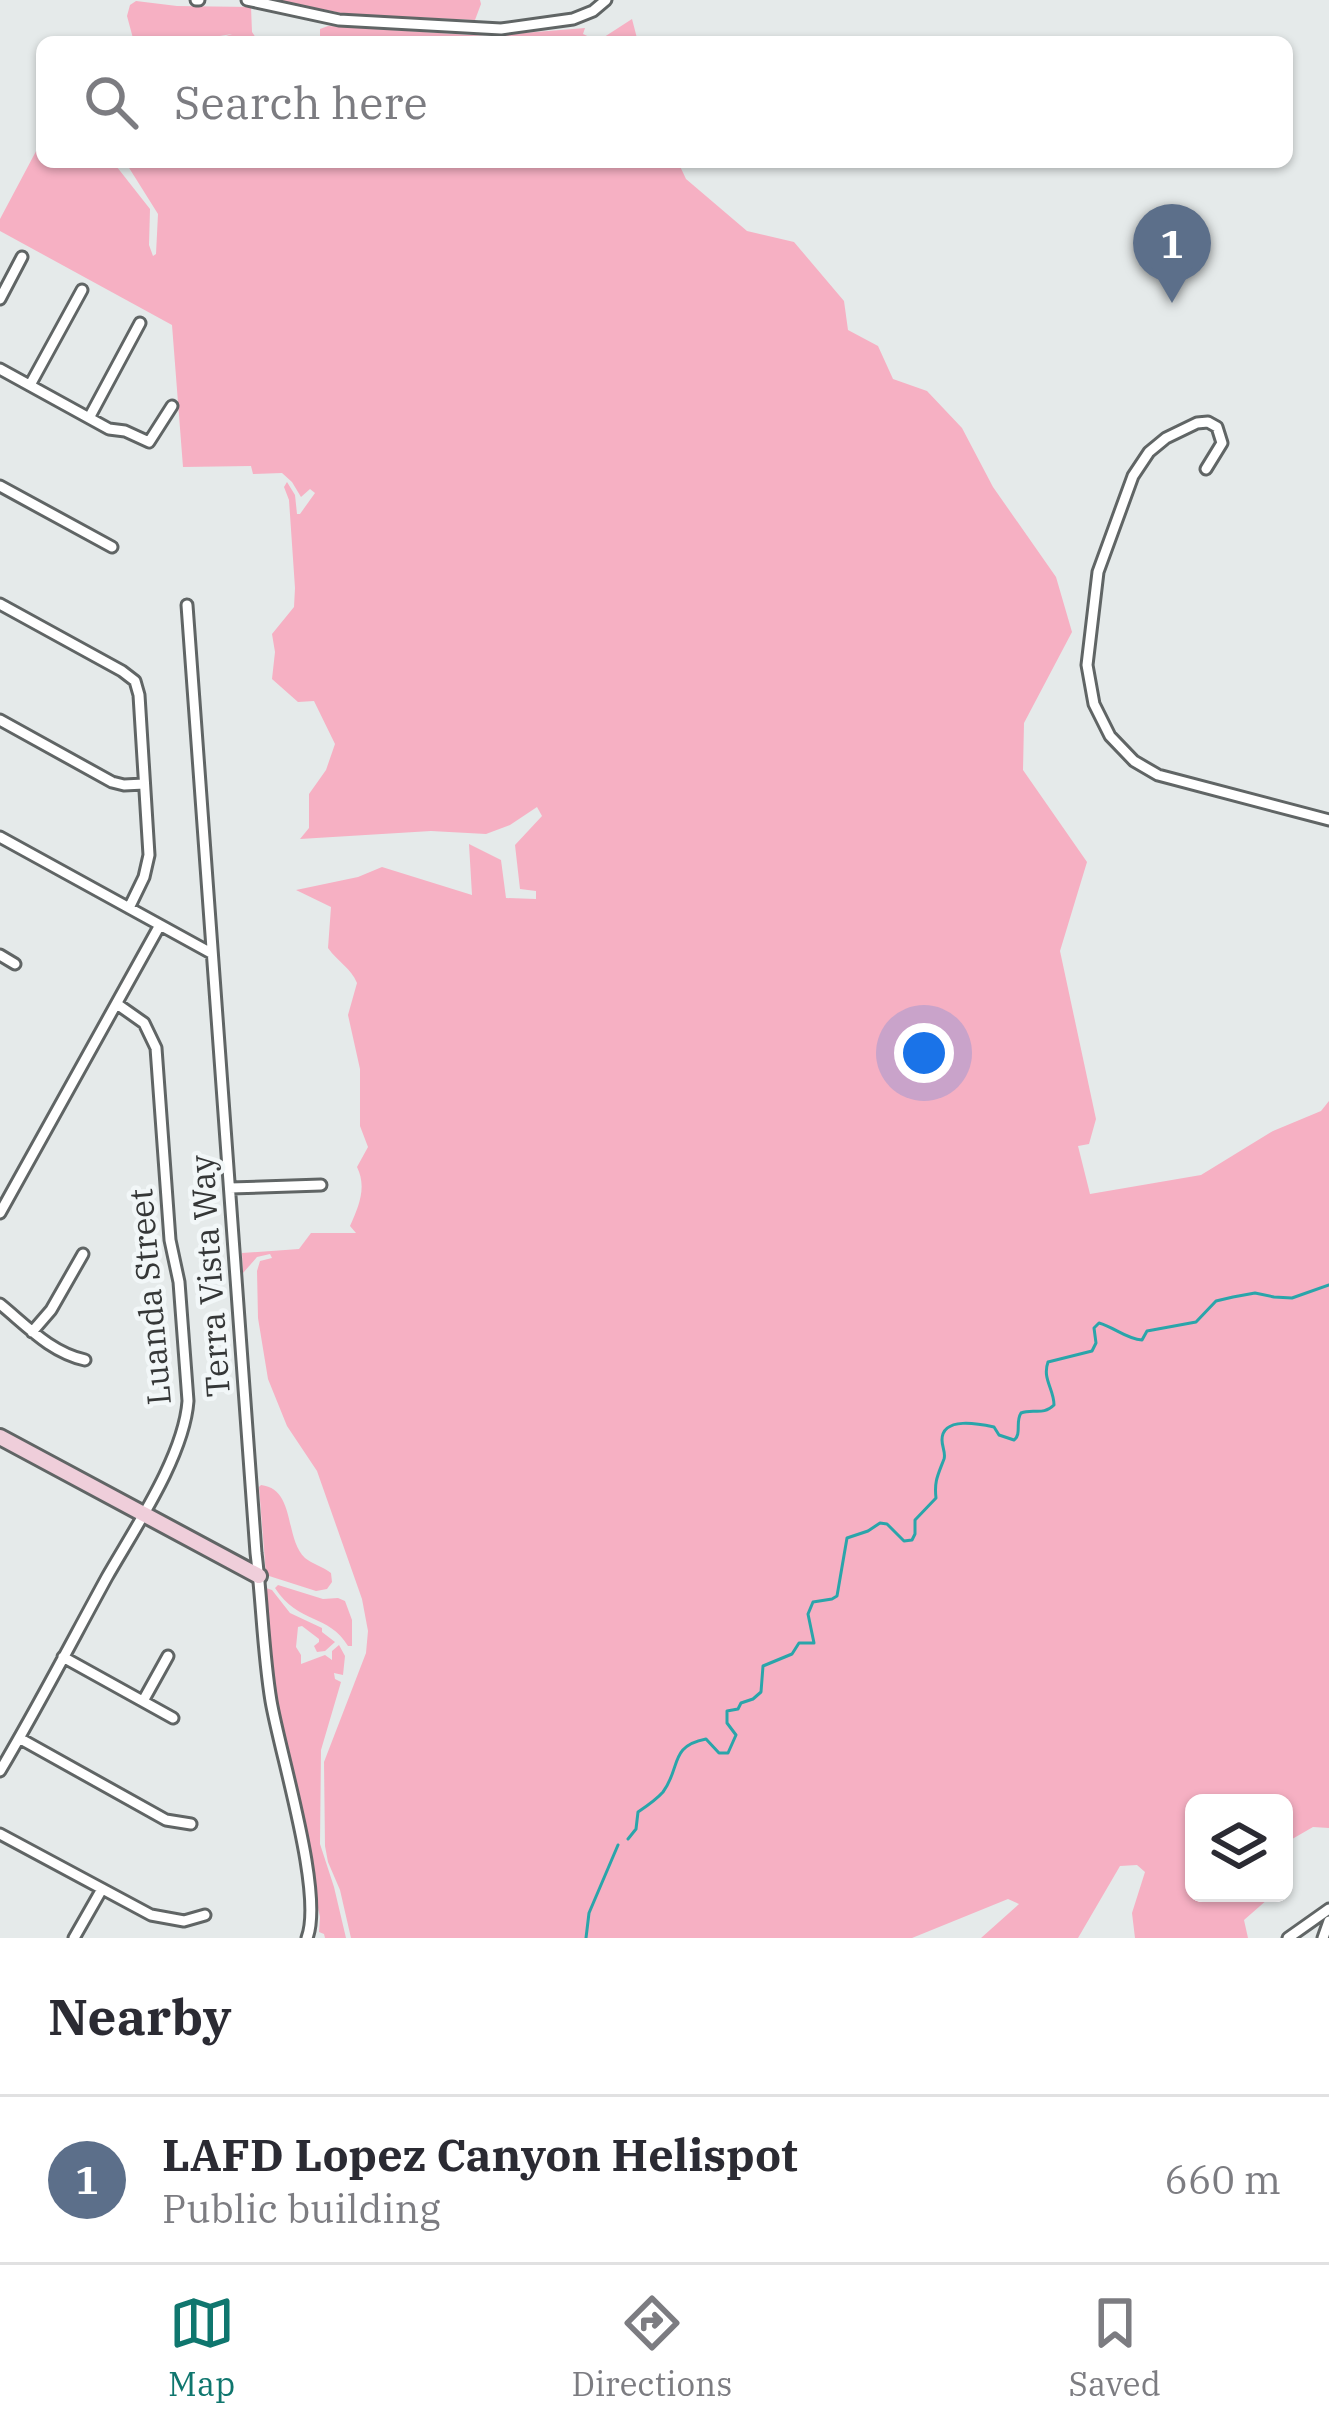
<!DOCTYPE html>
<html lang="en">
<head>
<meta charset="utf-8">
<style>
  body { margin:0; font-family:"IBM Plex Serif",serif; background:#f7f7f7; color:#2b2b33 }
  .controls { position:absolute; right:36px; bottom:36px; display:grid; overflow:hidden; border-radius:18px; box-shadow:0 3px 9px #0004 }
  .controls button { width:108px; height:108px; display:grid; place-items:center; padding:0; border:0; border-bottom:3px solid #e1e1e2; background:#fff; color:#2b2b33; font:60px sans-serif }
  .you { position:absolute; left:924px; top:1053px; width:42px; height:42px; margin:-30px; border:9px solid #fff; border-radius:50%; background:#1a73e8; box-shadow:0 0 0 18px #1a73e833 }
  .badge { display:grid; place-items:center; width:78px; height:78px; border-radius:50%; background:#0f766e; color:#fff; font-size:39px; font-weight:700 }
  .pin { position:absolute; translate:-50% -99px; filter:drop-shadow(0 3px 6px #0008) }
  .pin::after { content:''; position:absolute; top:63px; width:42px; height:36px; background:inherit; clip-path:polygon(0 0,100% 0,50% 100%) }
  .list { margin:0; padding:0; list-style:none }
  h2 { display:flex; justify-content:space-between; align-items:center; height:156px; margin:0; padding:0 48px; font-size:51px }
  h2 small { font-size:39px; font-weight:400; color:#7c7c81 }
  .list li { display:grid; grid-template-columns:78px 1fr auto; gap:36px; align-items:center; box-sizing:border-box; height:168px; padding:0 48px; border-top:3px solid #e1e1e2 }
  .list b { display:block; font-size:45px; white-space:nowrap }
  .list p { margin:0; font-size:39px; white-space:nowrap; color:#7c7c81 }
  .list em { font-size:39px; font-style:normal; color:#7c7c81 }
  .icon { flex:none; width:66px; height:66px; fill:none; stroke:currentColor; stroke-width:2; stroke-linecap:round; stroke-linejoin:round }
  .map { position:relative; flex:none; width:1329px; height:1938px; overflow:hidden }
  .search { position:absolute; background:#fff; box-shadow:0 3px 9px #0004; left:36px; right:36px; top:36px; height:132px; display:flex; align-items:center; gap:30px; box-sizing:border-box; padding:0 42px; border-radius:18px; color:#7c7c81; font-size:45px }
  .sheet { height:324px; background:#fff }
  nav { display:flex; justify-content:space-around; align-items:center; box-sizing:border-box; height:168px; border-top:3px solid #e1e1e2; background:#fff; font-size:33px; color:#7c7c81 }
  nav a { display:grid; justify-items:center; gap:6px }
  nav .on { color:#0f766e }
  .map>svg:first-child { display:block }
</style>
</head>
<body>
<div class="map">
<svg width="1329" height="1938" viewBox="0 0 1329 1938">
  <rect width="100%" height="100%" fill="#e5eaea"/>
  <!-- green -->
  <path fill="#f6b0c3" d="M277,0h203l1,4 -6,16 -129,-6z
    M136,1l41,5 74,1 1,25 4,6 34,4h-82l24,-8 -49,8h-49l-7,-26 3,-11z
    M632,19l6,23h-318v-13l8,-3 159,10 98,-8 -2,6 15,7z
    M42,140v22h71l37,47 -1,36 4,11 3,-2 2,-40 -32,-51 552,-1 8,17 61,52 47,11 50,59 4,29 30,16 15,33 34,12 35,37 31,59 63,90 16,55 -48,91 -1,47 64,92 -27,89 36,168 -7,25 -11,2 12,48 111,-19 72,-44 48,-20 8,-10v727l-16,-1 -26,15 5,36 -8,7v-82h-90v90h81l-31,27 4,18h-113l-3,-25 13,-41 -8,-7 -17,1 -42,72h-97l38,-34 -11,-5 -96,39h-561l-11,-48 -12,-28 -3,-16 -1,-84 42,-109 2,-22 -6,-32 -45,-128 -30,-45 -19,-47 -10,-61 -1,-47 3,-10 12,-3 -2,-4 -13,3 -14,16 -1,-20 57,-4 12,-16h45l-6,-7c9,-20 17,-39 7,-59l11,-20 -8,-21v-57l-12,-54 9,-32c-6,-15 -19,-21 -29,-35l3,-41 -35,-17 62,-13 24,-10 90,28 -3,-51 32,16 5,38 30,1v-8l-16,-2 -5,-44 27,-29 -5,-9 -27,18 -24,9 -55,-3 -131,8 9,-11v-34l17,-24 9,-26 -21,-43 -16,1 -26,-23 3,-27 -3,-18 22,-27 1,-19 -6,-88 -5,-13 3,-5 8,13 2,19h3l15,-21 -5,-4 -9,8 -9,-15 -10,-9 -29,1 -2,-8 -68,1 -11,-142 -172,-94v-12z
    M261,1485c35,4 23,53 44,73 7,6 19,9 26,15l1,9 -5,7 -11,2 -50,-16 -7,-88z
    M278,1585l45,14 15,-1 7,3 7,19v26h-4c-19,-32 -50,-22 -73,-58z
    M266,1588l6,2 18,23 32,15v4l13,10 -10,9 -8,1 -3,-6 5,-4v-3l-17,-13 -4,1 -2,20 5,8v9l24,-9 7,5v-9l7,-6 6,11 -2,19 -9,-2 1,6 6,3 -20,68 -1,94 14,43 12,51h-21l-1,-4 -5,-2 1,-15 -45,-216z"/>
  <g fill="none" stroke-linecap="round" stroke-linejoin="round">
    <!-- stream -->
    <path stroke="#2aa5aa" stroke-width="3" d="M628,1839l8,-10 2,-17c9,-6 18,-12 25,-20 18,-24 6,-46 43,-53l13,14h9l8,-18 -9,-12v-12l11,-2 3,-6 12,-4 8,-7 2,-26 29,-12 7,-11h15l-6,-29 5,-12 19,-3 5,-3 10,-58 21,-7 12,-8 7,1 17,17 8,-1 3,-6v-14l21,-22c-2,-17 2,-23 8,-39 2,-6 -2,-12 -2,-19 0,-24 38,-16 52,-13l5,8 15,5c8,-6 1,-18 7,-27 12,-5 22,3 33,-8 0,-16 -12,-26 -6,-43l44,-11 4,-8 -2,-15 5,-5c15,4 27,16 43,17l5,-9 49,-9 20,-21 17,-4 22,-4 19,4 18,1 37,-13
      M586,1938l3,-25 29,-68"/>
    <defs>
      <path id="street" d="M196,0h3
        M247,0l92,20 162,9 72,-10 20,-8 13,-11
        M0,299l22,-42
        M0,369l109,60 16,2 24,11 23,-36
        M30,385l52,-95
        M89,418l51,-95
        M1206,469l16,-26 -5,-16 -9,-5 -11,1 -31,15 -17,14 -16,24 -35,96 -11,93 7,39 16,32 24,25 24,14 171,45
        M0,486l112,61
        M0,604l122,67 13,10 4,14 10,160 -5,22 -15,31
        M187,605l69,948c6,49 7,99 15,148 9,53 53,192 36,237
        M0,720l112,62 12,3 20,-1
        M0,837l211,116
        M0,955l15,9
        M230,1188l91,-3
        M0,1213l160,-288
        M0,1304c27,22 50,48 85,56
        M32,1332l19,-22 32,-56
        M63,1657l110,61
        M143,1701l25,-45
        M19,1738l147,82 25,4
        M0,1771c38,-64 72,-130 107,-194 28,-49 77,-121 81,-176l-9,-119 -9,-42 -14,-192 -12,-25 -27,-19
        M0,1834l151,81 33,6 21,-6
        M74,1938l28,-49
        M1288,1938l41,-29
        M1323,1938l6,-17"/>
      <path id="secondary" d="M0,1437l259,139"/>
    </defs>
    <!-- street casing -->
    <use href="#street" stroke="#606565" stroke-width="15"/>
    <!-- secondary casing -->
    <use href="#secondary" stroke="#606565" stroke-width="20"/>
    <!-- street -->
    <use href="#street" stroke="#fff" stroke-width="9"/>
    <!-- secondary -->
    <use href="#secondary" stroke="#efceda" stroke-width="14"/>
  </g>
  <g text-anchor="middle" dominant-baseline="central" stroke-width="9" stroke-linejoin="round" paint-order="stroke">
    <!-- street labels -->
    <g font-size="33" fill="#353737" stroke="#f2f7f8">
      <text transform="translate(209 1276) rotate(-94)">Terra Vista Way</text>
      <text transform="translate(149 1297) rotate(-95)">Luanda Street</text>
    </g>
  </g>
</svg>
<div class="controls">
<button><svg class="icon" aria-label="layers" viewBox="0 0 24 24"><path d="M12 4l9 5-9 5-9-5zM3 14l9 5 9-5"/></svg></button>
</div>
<div class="you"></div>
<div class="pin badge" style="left:1172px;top:303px;background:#5c6f8a">1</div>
<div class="search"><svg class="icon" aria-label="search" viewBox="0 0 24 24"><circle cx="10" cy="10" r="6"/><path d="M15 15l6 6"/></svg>Search here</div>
</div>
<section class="sheet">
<h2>Nearby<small></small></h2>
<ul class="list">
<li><span class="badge" style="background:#5c6f8a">1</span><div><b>LAFD Lopez Canyon Helispot</b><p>Public building</p></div><em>660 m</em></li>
</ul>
</section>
<nav>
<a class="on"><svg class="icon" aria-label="map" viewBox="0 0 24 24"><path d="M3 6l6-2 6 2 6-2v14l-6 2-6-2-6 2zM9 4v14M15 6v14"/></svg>Map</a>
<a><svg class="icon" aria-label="directions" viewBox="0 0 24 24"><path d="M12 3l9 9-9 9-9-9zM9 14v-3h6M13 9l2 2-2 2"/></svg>Directions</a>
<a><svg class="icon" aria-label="saved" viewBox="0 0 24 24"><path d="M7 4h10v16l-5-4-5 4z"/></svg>Saved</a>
</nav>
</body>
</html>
